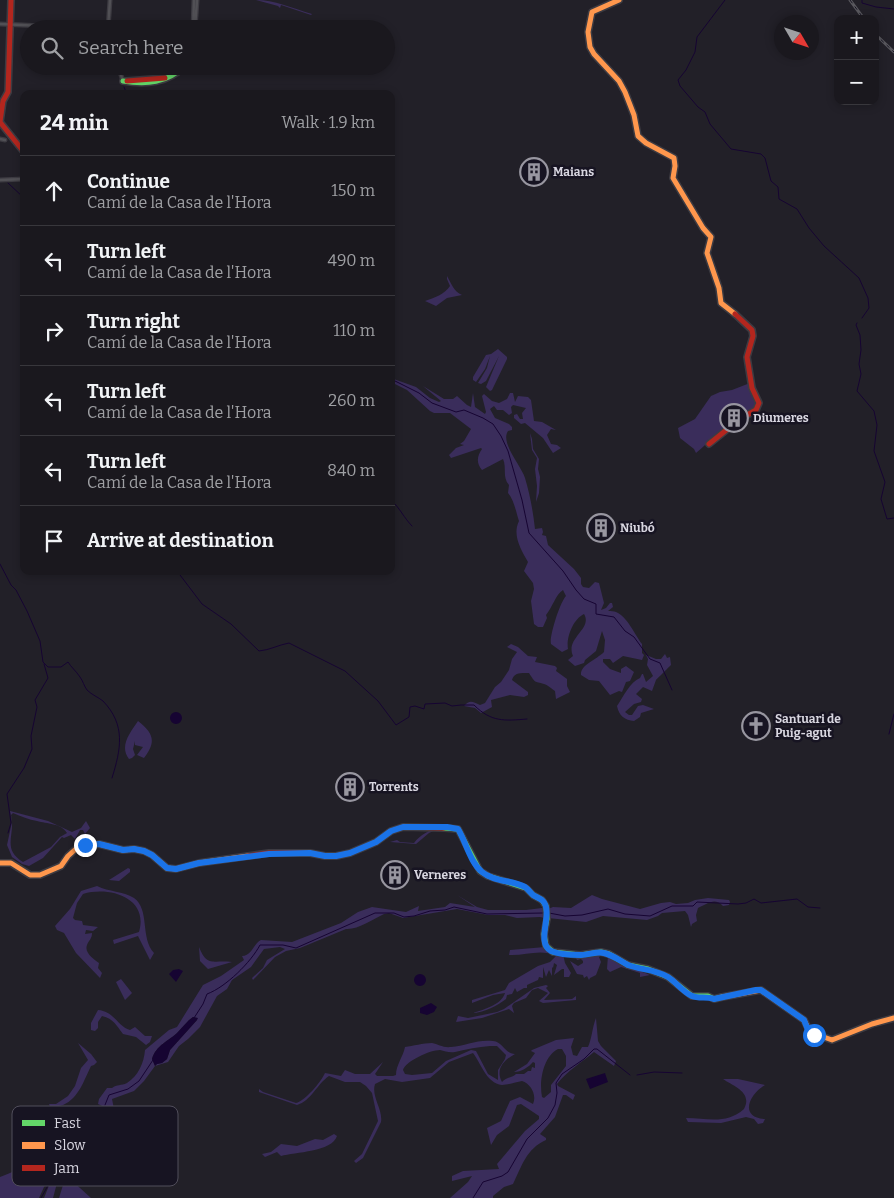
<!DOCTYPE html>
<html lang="en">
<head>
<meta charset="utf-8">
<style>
  body { margin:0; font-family:Bitter,serif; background:#27252b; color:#f1f3f6 }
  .controls { position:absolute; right:15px; top:15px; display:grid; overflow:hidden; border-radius:10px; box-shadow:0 2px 8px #0003 }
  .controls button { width:45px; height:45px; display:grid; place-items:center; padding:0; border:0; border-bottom:1px solid #38373c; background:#1a181e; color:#f1f3f6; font:25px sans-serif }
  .compass { position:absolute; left:774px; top:15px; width:45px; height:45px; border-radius:50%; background:#1a181e; box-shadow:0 2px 8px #0003; rotate:129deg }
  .stop { position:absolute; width:15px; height:15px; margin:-11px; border:4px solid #1a73e8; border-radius:50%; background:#fff }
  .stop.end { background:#1a73e8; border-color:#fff; box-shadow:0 1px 5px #0008 }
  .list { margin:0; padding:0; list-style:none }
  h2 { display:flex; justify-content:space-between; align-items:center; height:65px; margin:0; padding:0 20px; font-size:21px }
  h2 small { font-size:16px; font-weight:400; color:#9fa0a4 }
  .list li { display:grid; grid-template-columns:32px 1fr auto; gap:15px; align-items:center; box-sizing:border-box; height:70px; padding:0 20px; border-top:1px solid #38373c }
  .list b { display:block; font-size:19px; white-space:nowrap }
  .list p { margin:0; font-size:16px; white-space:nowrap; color:#9fa0a4 }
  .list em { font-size:16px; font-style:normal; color:#9fa0a4 }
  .icon { flex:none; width:28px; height:28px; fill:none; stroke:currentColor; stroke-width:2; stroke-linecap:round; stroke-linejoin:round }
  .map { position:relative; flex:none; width:894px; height:1198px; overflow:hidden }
  .search { position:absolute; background:#1a181e; box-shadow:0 2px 8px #0003; left:20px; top:20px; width:375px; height:55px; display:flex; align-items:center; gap:12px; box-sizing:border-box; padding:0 18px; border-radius:28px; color:#9fa0a4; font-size:19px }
  .panel { position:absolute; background:#1a181e; box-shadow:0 2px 8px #0003; left:20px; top:90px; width:375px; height:485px; border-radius:10px }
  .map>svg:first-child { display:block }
</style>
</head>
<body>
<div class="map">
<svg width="894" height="1198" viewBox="0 0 894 1198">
  <rect width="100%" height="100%" fill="#222028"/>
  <!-- green -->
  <path fill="#3a2d5b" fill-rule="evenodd" d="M256,0c18,0 36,8 56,14l-1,1 -30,-10 -1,3 -2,-2z
    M447,276c4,7 7,16 15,19l-15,3 -11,8 -11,-5c9,-3 20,-7 25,-15l-3,-7z
    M498,349l9,8v2l-15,31 -2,1 -4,-4 13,-31 -13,25 -5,3 -3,-1 9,-15 3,-12 -5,13 -9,13 -3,-2v-3l13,-22 5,-1z
    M391,378l25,9 14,11 9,4 2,-1 -18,-15 21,13h9l4,-3 10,9 4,2 2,-14 2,14 10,7 1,-2 -4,-16 2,-2 8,7 7,2 8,-4 3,-6h3l2,9 3,-6 10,1 3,3 3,21 8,1 14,8 -5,-1 -4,6 4,9 6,1 4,3 -8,5 -10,-15 -18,-15 -4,1 -7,-6v-3l3,-1 3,5h3l-1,-6 4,-5 -13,-3 -2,2 1,6 -3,2 -6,-5h-6l-3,-4 -4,3 5,9 14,6 3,3v3l-4,1c-8,12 13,34 17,47 5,17 8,33 10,51l7,-1 1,4 -1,3 4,1 2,9 26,24 7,9v6l2,3 6,1 6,-6 4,1 5,20 -3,7 5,-2 4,-5h2l1,4 -5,4c3,0 6,0 8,1 11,4 19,23 26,32v9l2,2 -2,5 -19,-4 -10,7 -3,-4h-7v3l7,7 11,4v-4l5,-3 8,6 -4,9 -4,1 -4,10 -3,-1 -9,4 -11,-14 -10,-1 -8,-5c-1,-10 15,-15 23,-23l1,-12 -3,-9 -6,20 -11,9 -1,3 -9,3 -7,-6 5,-4c-8,-18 20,-27 11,-42 -11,5 -18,24 -16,35l-6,3 -11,-8c-2,-7 9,-42 15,-48l-3,-6c-7,4 -11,18 -17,25l1,3 -4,9h-5l-4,-3 -3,-23 3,-12 -1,-6 -9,-12 4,-9c-7,-12 -16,-27 -9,-41 -3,-9 -5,-21 -11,-28l1,-8c-7,-8 -2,-17 -6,-26l-21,11c-6,-7 -5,-14 0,-21l-1,-1 -30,10 -2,-3 7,-7 8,-3 -4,-1 4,-3 7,-12 -21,-16h-16l-4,-2 -23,-21 -16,-8z
    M750,383c0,7 10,15 7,22 -3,7 -10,8 -15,11 -17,10 -32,25 -46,37l-2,-4 -14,-11 -2,-10 17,-9 16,-23 9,-4 12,-2z
    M530,433l2,6 1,10 6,10 -1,10 2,8 -1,16 -3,9 1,-16 -2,-17 2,-11 -5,-8z
    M511,644l7,3 10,9 9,1 -2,5 20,4 2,2 -1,3 11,8v7l3,6 -14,7 -1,-8c-3,-2 -7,-6 -11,-7 -10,-3 -8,0 -15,-11 -7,0 -15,-1 -17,7l16,12v3l-4,2 -14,-2 -19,5 1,7 -11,6 -6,-5 -11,-2c6,-7 9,-4 16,-1l5,-2 10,-16 6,-5 8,-12 3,-11 5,-7 -10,-5z
    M665,654l2,4 3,-1 1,8c-1,1 -12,12 -15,15l-4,11 -9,-4 -7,7 6,5 -1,3 -7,2 -9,8 4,3h3l6,-9 5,-1 11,4 -13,4 -1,4 -6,4c-9,-1 -15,-5 -17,-15 6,-9 13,-24 23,-28l2,-4h1l3,8 7,-6 -6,-11 1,-6 -2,-4 10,4h5z
    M138,721c15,12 19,20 6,37l-7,-3 6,-8 -8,-2v-4l-2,8 2,6 -3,3 -3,1c-10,-13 1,-26 9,-38z
    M10,811l38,10 24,11 9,-4 5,-7 4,7 -5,6 -2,-4h-3l-5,9 -4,-4 -7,3 -2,-1 -19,21 -14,8 -7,-2 -10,-7 -5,-12 5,-23zM13,813c8,3 16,7 24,8 10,3 24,2 30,12l-7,4 -9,10 -28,15c-22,-13 -7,-28 -12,-47z
    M440,828l-11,5 -13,11 -26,-2 7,-2 3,2 14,1c6,-8 16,-14 26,-15z
    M128,868l2,1v3l-11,9 -10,-1z
    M97,886c12,6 26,5 37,12 16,11 6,40 20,55l-4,7 -12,-24 -24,8 -1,-4 26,-8c10,-34 -29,-46 -56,-38l-6,9 -4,15 2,2 7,1 1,4 15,2 -5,4 -7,-1 -1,4 7,-1c0,6 -3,7 -5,12 -3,8 7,14 12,18l-1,5 4,5 -2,5 -24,-25 -12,-20 -7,-3 -2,-4 15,-17 11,-18z
    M530,893c11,7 16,12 15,25l-5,-1 -23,1 -12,-3h-17l-31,-6 -54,9 -14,-5 -5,1c-10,5 -27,16 -38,15l-46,19 -14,3 -11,6 -22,23 -1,-2 11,-10 4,-8 18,-11 -5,-2 -16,2 -13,18 -19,13 -5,9 -10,7 -17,31 -12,12 -9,7 -11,16 -13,4 -11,15 -10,10 -22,8 2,10 -3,1 -13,-6 1,-5 8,-11h5c5,-4 9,-2 15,-5 11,-7 17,-20 18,-33l24,-20 8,-3 26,-42 18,-9 23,-16 -2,-4c10,0 11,-12 19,-16l31,2 49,-19 17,-11 14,-5 34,5 13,-6 -1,5 27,-4 5,-4 25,4 -18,-12 20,12 11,3h38l16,-2v-6zM193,1017l4,1v2l-27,30 -3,9 -5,4 -5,1 -2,2 -3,-7c4,-14 17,-18 26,-27 5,-5 9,-11 15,-15z
    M592,895l10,4 38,10 21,-6 9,-1 6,2 12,-1 7,-3 13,-2 21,2 1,2 -1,3 -6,1c-9,-9 -15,-2 -25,2l-2,7 1,6 -5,3 -1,3 -3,-12 -3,-4 -23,2 -4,3 -11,4 -44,-4 -17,6 -38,-4v-9l5,-2 18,1z
    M199,947c8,20 13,13 33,15l-24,7 -8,-8z
    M545,947l3,4 15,3 2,9 6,10 -2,4h-5v-8h-2l-8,6 3,-10 -3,-2 -1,5 -1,-1v9l-3,-6 -3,7 -3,-10v11l-4,-1 -1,3 -11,5v3h-3l-7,4 -2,-4 -3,6 -5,1 -1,4c-9,7 -21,13 -33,14 12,-4 28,-8 32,-20l-12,2 -21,8v-3l33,-10 4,-7 29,-17 12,-4 6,-6c-15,-8 -31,0 -47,-1l1,-5z
    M599,953l3,1 -3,3 2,5 -5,13 -6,3 -1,2 -2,-4 -3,2 -1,-3 -6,-1 -7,-13 8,5 5,-3v-2l-2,-2 -4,1 -2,-4h10z
    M608,955l20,11 22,9 -10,2v-4l-19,-6 -11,5 -3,-3z
    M121,979l11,14 -7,7 -9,-18z
    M546,985l2,1 -2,2 4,5 -6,7 28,-1 4,-3v4l-33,3 -4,-2 9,-8 -10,-5 -6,2 -6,8 -12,5 -2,3 2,7 -5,-4 -27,9 -26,4 2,-6 10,2 29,-6 7,-3 30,-21z
    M98,1010c16,1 20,17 32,20l5,-3 10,9h7l-2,6 -4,3 -10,-8 -13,-3c-7,-9 -9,-15 -21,-18l-4,6v6l-3,3 -4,-1v-7z
    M596,1018l2,23 3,5 15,15 -2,5 -20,-14c-12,10 -27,19 -37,32l1,2 17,9 -2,5 -7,-5h-3l-8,22 -15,17 6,4v2c-20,9 -24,26 -33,44l-9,3 -11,9v2h-43l18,-16 4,-6 -20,5v-5l11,-5 36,-2 -2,-5 28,-33 14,-12v-3l-18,-12 -4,1 -8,21 -12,9 -6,10 -4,-17 14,-7 9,-20 10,-4 13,7c4,-9 -2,-20 -11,-23 -6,1 -14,4 -20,4 -16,-2 -21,-22 -29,-32l-24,9 -19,16 -28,4 -17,-3 -10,5c-4,13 8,25 6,38l-18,36 -7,5 -2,-2 8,-7 16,-33 -6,-28 -6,-7 -6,-4h-15l-16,-6c-12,8 -18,25 -32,29l-38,-13v-3l4,3 33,11c9,-2 25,-21 29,-30l16,3 4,-6 10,4h15l13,-12 -8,12 2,2h16l3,-1c0,-10 7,-18 9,-28 8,-1 18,-4 27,-4 6,1 11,5 19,4 14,-1 27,-8 42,-6 10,1 12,13 22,13 -11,6 -20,15 -13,28 4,-5 10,-4 14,-8h8l4,-3h3l1,-4 3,1v-5l-2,-1c-4,5 -12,10 -19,10l13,-8 8,-11 -4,-2 1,-1 24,-10 18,-2 -3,9 2,8 4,1 5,-9h6c4,-9 4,-19 8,-29zM490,1046h7l9,9 -1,4 -7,11v10l-10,-6 -12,-23 -5,-1 -25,11 -14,12 -20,2 -7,-1 -2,-4c3,-9 27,-20 37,-20 5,1 9,3 15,2 12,-3 23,-5 35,-6zM558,1049h4l4,7v10l-15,19v7l-7,6 -2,-1c-3,-16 1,-40 16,-48z
    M78,1043l13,11 6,8 -3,3 -3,1c-7,14 -12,32 -28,39 -4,1 -8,2 -12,4l-2,-5h7l12,-8 7,-10 6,-18 7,-8z
    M723,1079h15l27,6c-15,9 -27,32 0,34l-2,4 -5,1 -4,-5 -8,-2 -25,6 -33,-1 -2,-4c21,0 40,7 58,-9 9,-17 -11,-23 -21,-30z
    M87,1107l7,1 3,3 -1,3 7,-7c5,2 7,6 6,11 -19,1 -17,23 -24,33 -10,15 -18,1 -23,17l7,10 22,20h-32l4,-13 -3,-3 -3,1 -4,15h-9l6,-15 9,-11 -1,-3 -14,18 -5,11h-39v-21c25,-10 39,-14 48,-41l9,-2 -1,-2 18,-21z
    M334,1134l3,2c-5,16 -42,16 -56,20l-4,-4 -12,5 -3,-3 9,-2 10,-8 16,2 18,-7 8,1z"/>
  <!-- water -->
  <path fill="#160432" d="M170 718a6 6 0 1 1 12 0a6 6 0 1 1-12 0Z
    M179,969l4,2 -7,11 -7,-8 4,-4z
    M414 980a6 6 0 1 1 12 0a6 6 0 1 1-12 0Z
    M431,1003l6,4 -3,5 -7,3 -7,-2v-5z
    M193,1017l5,1 -1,2 -27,30 -3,9 -5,4 -5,1 -2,2 -3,-7c4,-14 17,-18 26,-27 5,-5 9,-11 15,-15z
    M605,1073l3,9 -18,7 -4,-10z"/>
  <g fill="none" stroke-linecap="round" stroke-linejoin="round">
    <!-- stream -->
    <path stroke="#160432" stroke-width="1" d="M725,0l-28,37 -2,15 -9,18 -8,10 2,6 18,21 7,5 5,12 21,25 30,5 4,4 6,23 7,6 1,12 18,10 12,19 15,18 35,32 9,20 1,10 -7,10
      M862,0v3l14,4 18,2
      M124,87l3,7
      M8,183l16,15
      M857,323l-1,2 4,10 1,15 -2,14 2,10 -4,17 17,20 3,14 -3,26 11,31 -4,17 6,20 7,-1
      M24,324v11
      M391,379l28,14 13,10 24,9 8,-2 19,8 10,6 8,12 7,15 14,49 7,33 34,38 13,19 8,9 12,5v10l18,3 11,14 9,6 16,22 10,4 12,27
      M391,500c9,8 13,18 21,26
      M0,564l11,21 5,5 11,21 13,30 3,21 5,5h13l7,-5c3,5 8,9 12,15 3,4 4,9 7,13 5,5 11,7 16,11 23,24 18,48 9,77
      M177,571l25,33 29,20 28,27c11,-1 19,-6 30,-8l56,28 33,30 18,24 13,-8 1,-10 5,-1 9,3 1,-5 20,-1 7,3 9,-1h13c17,17 30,16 53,14
      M889,734l5,-20
      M8,833l3,-10 -4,-29 17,-26 8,-19 -1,-13 6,-29 -2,-7 13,-22 -4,-14
      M549,913l16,3 17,-1 26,-6 17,5 25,2 22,-10h21l4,-4 41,2 8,-1 8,-4 7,4 36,-4 11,8 12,1
      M194,1018l9,-14 4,-10c19,-7 44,-32 53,-49h23l13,3 79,-35h19l10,4 10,-1 16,-5 15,-1 9,-3 33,7 57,-1
      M637,1075l17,-3 28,1
      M105,1105l4,-10 19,-6 11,-8 14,-21
      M41,1198c7,-12 13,-25 22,-36 6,-7 17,-9 22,-18l-2,-5 20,-30
      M473,1198l10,-16 19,-6 6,-4 19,-33 21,-21 7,-13 2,-12 -1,-10 6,-9 22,-15 10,-10h3l33,26"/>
    <defs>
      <path id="street" d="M0,24l110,5
        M108,29l2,-29
        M193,29l1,-29
        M195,29l2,-29
        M118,66l5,15
        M0,139l5,1
        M0,180l24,-1"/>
      <path id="fast" d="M123,81c23,4 44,2 62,-15
        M444,828l14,1 22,42 8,5 38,12 7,7 9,5 4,6 1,13 -3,15 2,12 7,6 27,3 21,-3 8,2 19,11 20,4 20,8 24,19h16l6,3 8,-2"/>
      <path id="slow" d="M619,0l-27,12 -4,20 2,15 4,7 25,27 6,11 9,23 4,21 8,7 28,15 1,8 -2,12 30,50 8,9 -4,16 12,35 2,15 14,11
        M0,863h11l19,12h10l21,-9 7,-10 10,-9 21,-3 24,6 11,-1 10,2 8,4 15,13 9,1 23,-6 49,-7
        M722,997l39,-7 43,30 6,12 22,8 40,-16 22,-6"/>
      <path id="jam" d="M11,0l-3,92 -5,9 -3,21 24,30
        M127,81l38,-3
        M709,444l31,-25 16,-9 3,-7 -7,-15 -5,-31 6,-21 -1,-6 -17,-16
        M248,856l21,-3h41l15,3h11l14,-3 26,-11 15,-11 12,-4 41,1"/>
    </defs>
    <!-- street casing -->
    <use href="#street" stroke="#3d3b42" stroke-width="5"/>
    <!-- fast casing -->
    <use href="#fast" stroke="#3d3b42" stroke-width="8"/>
    <!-- slow casing -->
    <use href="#slow" stroke="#3d3b42" stroke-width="8"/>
    <!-- jam casing -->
    <use href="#jam" stroke="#3d3b42" stroke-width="8"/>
    <!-- street -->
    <use href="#street" stroke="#515055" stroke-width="2.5"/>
    <!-- fast -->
    <use href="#fast" stroke="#63d668" stroke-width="5"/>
    <!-- slow -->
    <use href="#slow" stroke="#ff974d" stroke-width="5"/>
    <!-- jam -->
    <use href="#jam" stroke="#b3261e" stroke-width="5"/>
    <defs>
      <path id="rail" d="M850,0l14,19
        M875,34l19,18"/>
    </defs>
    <!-- rail casing -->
    <use href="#rail" stroke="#59585e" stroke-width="3"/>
    <!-- rail -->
    <use href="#rail" stroke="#171422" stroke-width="1" stroke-dasharray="4" stroke-linecap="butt"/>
  </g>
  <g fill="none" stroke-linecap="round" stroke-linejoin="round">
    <!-- route -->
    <path stroke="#1a73e8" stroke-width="6" d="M85,845l14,-1 24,6 11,-1 10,2 8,4 15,13 9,1 23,-6 70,-9 41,-1 15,3h11l14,-3 26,-11 15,-11 12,-4h44l11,2c8,13 12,33 24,43 12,10 30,8 43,15 3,2 5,5 8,8 3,2 7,3 10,6 11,12 -8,41 8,50 7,3 22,4 30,4 8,0 16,-4 23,-2 9,2 16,8 24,12 13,5 27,4 40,12 8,5 15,15 24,19 7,3 15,0 22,3l42,-9h5l43,30 4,10 6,5"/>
  </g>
  <!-- icons -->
  <defs>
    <symbol id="building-ring" viewBox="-11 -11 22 22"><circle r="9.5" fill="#171422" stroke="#9896a0" stroke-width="1.5"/><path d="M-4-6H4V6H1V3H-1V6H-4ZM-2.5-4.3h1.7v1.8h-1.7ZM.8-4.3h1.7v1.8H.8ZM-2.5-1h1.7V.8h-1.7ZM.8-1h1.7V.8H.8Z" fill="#9896a0"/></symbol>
    <symbol id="church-ring" viewBox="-11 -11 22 22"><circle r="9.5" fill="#171422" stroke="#9896a0" stroke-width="1.5"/><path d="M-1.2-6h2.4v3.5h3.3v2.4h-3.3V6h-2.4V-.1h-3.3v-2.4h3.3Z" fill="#9896a0"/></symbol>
  </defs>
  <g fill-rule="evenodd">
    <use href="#building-ring" x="518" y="156" width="32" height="32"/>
    <use href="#building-ring" x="718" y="402" width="32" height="32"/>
    <use href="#building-ring" x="585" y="512" width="32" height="32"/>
    <use href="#church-ring" x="740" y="710" width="32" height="32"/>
    <use href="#building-ring" x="334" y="771" width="32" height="32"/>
    <use href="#building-ring" x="379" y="859" width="32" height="32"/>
  </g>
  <g text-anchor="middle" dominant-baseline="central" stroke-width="5" stroke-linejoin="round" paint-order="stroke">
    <!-- poi labels -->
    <g font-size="12" font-weight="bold" fill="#d8d6e0" stroke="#171422" text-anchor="start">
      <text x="553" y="172">Maians</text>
      <text x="753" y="418">Diumeres</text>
      <text x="620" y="528">Niubó</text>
      <text x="775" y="719">Santuari de<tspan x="775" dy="14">Puig-agut</tspan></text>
      <text x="369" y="787">Torrents</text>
      <text x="414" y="875">Verneres</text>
    </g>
  </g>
  <!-- legend -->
  <rect x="12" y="1106" width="166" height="80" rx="8" fill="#171422" stroke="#514e5b" stroke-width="1"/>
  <rect x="22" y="1120" width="23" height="6" fill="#63d668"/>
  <rect x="22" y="1142" width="23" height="7" fill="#ff974d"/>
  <rect x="22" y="1165" width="23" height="6" fill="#b3261e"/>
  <g font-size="14" fill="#d8d6e0">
    <text x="54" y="1128">Fast</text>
    <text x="54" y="1150">Slow</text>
    <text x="54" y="1173">Jam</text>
  </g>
</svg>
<div class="controls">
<button>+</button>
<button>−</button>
</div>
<svg class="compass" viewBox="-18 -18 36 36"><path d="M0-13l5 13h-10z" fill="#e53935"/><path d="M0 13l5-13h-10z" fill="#9fa0a4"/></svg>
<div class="stop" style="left:814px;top:1035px"></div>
<div class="stop end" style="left:85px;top:845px"></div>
<div class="search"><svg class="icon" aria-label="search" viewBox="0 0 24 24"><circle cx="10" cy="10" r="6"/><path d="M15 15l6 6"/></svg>Search here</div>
<section class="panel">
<h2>24 min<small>Walk · 1.9 km</small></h2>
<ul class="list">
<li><svg class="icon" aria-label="ahead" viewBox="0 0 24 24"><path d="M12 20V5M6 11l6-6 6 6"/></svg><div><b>Continue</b><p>Camí de la Casa de l'Hora</p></div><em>150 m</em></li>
<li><svg class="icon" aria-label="left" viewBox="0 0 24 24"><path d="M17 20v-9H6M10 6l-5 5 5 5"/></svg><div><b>Turn left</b><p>Camí de la Casa de l'Hora</p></div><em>490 m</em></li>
<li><svg class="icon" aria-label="right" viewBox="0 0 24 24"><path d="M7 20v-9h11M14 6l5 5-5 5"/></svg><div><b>Turn right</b><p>Camí de la Casa de l'Hora</p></div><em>110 m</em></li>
<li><svg class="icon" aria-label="left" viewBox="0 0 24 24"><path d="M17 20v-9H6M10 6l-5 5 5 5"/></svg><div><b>Turn left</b><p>Camí de la Casa de l'Hora</p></div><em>260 m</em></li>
<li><svg class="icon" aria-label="left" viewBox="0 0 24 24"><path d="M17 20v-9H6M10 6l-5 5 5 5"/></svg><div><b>Turn left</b><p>Camí de la Casa de l'Hora</p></div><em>840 m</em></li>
<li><svg class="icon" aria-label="arrive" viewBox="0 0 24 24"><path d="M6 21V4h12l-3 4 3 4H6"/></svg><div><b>Arrive at destination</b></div></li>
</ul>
</section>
</div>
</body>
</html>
